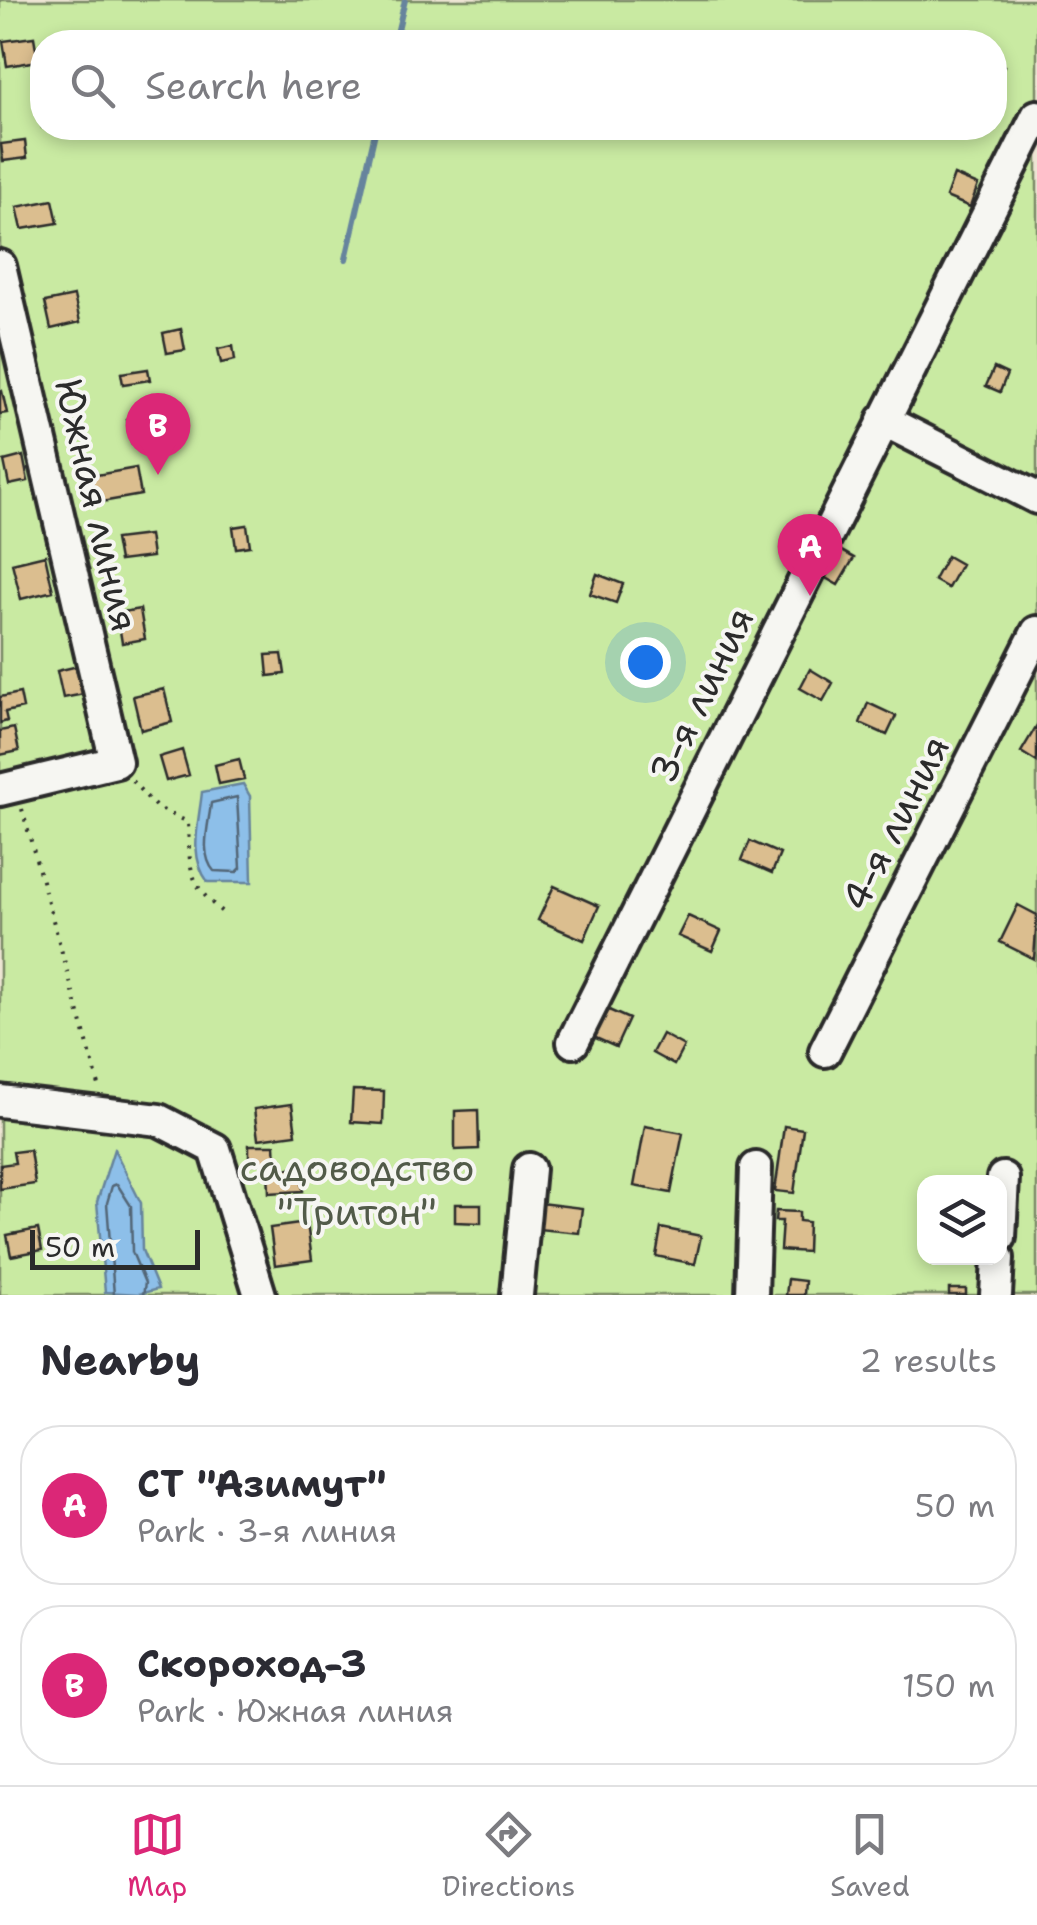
<!DOCTYPE html>
<html lang="en">
<head>
<meta charset="utf-8">
<style>
  body { margin:0; font-family:"Shantell Sans",sans-serif; background:#f2f2f3; color:#2b2b33 }
  .controls { position:absolute; right:30px; bottom:30px; display:grid; overflow:hidden; border-radius:20px; box-shadow:0 5px 15px #0003 }
  .controls button { width:90px; height:90px; display:grid; place-items:center; padding:0; border:0; border-bottom:2px solid #e1e1e2; background:#fff; color:#2b2b33; font:50px sans-serif }
  .scale { position:absolute; left:30px; bottom:25px; width:170px; box-sizing:border-box; padding-left:10px; border:5px solid #2b2b2b; border-top:0; font-size:28px; line-height:35px; white-space:nowrap; color:#2b2b2b; -webkit-text-stroke:8px #f6f6f2; paint-order:stroke }
  .you { position:absolute; left:645px; top:662px; width:35px; height:35px; margin:-25px; border:8px solid #fff; border-radius:50%; background:#1a73e8; box-shadow:0 0 0 15px #1a73e833 }
  .badge { display:grid; place-items:center; width:65px; height:65px; border-radius:50%; background:#db2777; color:#fff; font-size:32px; font-weight:700 }
  .pin { position:absolute; translate:-50% -82px; filter:drop-shadow(0 2px 5px #0008) }
  .pin::after { content:''; position:absolute; top:52px; width:35px; height:30px; background:inherit; clip-path:polygon(0 0,100% 0,50% 100%) }
  .list { margin:0; padding:0; list-style:none }
  h2 { display:flex; justify-content:space-between; align-items:center; height:130px; margin:0; padding:0 40px; font-size:42px }
  h2 small { font-size:32px; font-weight:400; color:#7c7c81 }
  .list li { display:grid; grid-template-columns:65px 1fr auto; gap:30px; align-items:center; box-sizing:border-box; height:160px; margin:0 20px 20px; padding:0 20px; border:2px solid #e1e1e2; border-radius:40px }
  .list b { display:block; font-size:38px; white-space:nowrap }
  .list p { margin:0; font-size:32px; white-space:nowrap; color:#7c7c81 }
  .list em { font-size:32px; font-style:normal; color:#7c7c81 }
  .icon { flex:none; width:55px; height:55px; fill:none; stroke:currentColor; stroke-width:2; stroke-linecap:round; stroke-linejoin:round }
  .map { position:relative; flex:none; width:1037px; height:1295px; overflow:hidden }
  .search { position:absolute; background:#fff; box-shadow:0 5px 15px #0003; left:30px; right:30px; top:30px; height:110px; display:flex; align-items:center; gap:25px; box-sizing:border-box; padding:0 35px; border-radius:40px; color:#7c7c81; font-size:38px }
  .sheet { height:490px; background:#fff }
  nav { display:flex; justify-content:space-around; align-items:center; box-sizing:border-box; height:140px; border-top:2px solid #e1e1e2; background:#fff; font-size:28px; color:#7c7c81 }
  nav a { display:grid; justify-items:center; gap:5px }
  nav .on { color:#db2777 }
  .map>svg:first-child { display:block }
</style>
</head>
<body>
<div class="map">
<svg width="1037" height="1295" viewBox="0 0 1037 1295">
  <rect width="100%" height="100%" fill="#eee5d4"/>
  <filter id="ink" filterUnits="userSpaceOnUse"><feTurbulence type="fractalNoise" baseFrequency=".01" numOctaves="2"/><feDisplacementMap in="SourceGraphic" scale="20" xChannelSelector="R" yChannelSelector="G"/><feConvolveMatrix kernelMatrix="1 2 1 2 8 2 1 2 1" color-interpolation-filters="sRGB"/></filter>
  <g filter="url(#ink)">
    <!-- green -->
    <path fill="#c9eaa2" stroke="#7a8a66" stroke-width="2.5" fill-rule="evenodd" d="M0,0h1037v1295h-1037zM42,42h952v86h-952zM924,1182h76v76h-76z"/>
    <!-- water -->
    <path fill="#8dbfe9" stroke="#66849d" stroke-width="2.5" d="M243,784l7,12 2,86h-44c-20,-26 -9,-60 -6,-90z
      M114,1149l27,54 1,47 16,39 -19,5 -34,-2 -8,-90z"/>
    <g fill="none" stroke-linecap="round" stroke-linejoin="round">
      <!-- shore -->
      <path stroke="#526677" stroke-width="2.5" d="M237,797l4,71 -4,4 -23,-1c-15,-17 -5,-47 -3,-68z
        M114,1295l-7,-92 5,-17 5,-2 14,22 1,46 13,31 -2,12"/>
      <!-- stream -->
      <path stroke="#66849d" stroke-width="6" d="M395,42l10,-42
        M346,259l30,-131"/>
    </g>
    <!-- building -->
    <path fill="#dbbe8f" stroke="#2b2b2b" stroke-width="2.5" d="M34,37l4,24 -31,5 -4,-25z
      M994,60l10,6 -10,17z
      M25,141l2,17 -24,3 -2,-17z
      M954,175l24,10 -8,22 -24,-10z
      M53,200l5,23 -36,6 -5,-22z
      M74,296l6,26 -29,7 -6,-27z
      M181,329l4,21 -18,3 -4,-20z
      M233,346l2,14 -14,3 -3,-14z
      M994,368l13,6 -7,18 -14,-6z
      M148,369l2,11 -27,4 -2,-11z
      M2,391l5,22 -7,1v-22z
      M150,414l5,25 -23,4 -5,-24z
      M23,456l5,25 -19,4 -5,-24z
      M136,468l5,27 -45,8 -5,-27z
      M247,525l3,21 -14,2 -3,-21z
      M149,535l3,22 -33,4 -4,-22z
      M833,546l21,12 -16,27 -21,-12z
      M45,555l8,36 -32,8 -9,-36z
      M947,556l14,8 -13,24 -14,-8z
      M597,574l26,10 -7,19 -26,-9z
      M140,609l5,30 -23,4 -5,-30z
      M282,654l3,20 -17,2 -2,-21z
      M78,666l6,28 -21,4 -6,-27z
      M810,669l23,14 -10,18 -23,-13z
      M164,689l8,33 -31,8 -8,-34z
      M20,693l3,15 -18,4 2,9 -7,2v-26z
      M868,703l28,13 -9,19 -27,-12z
      M1037,725v37l-16,-10z
      M14,728l5,23 -19,4v-24z
      M182,750l7,25 -23,6 -7,-24z
      M239,759l5,20 -25,5 -4,-19z
      M750,841l30,13 -8,19 -30,-13z
      M554,886l45,20 -15,34 -46,-20z
      M1018,905l19,10 -3,44 -34,-17z
      M688,916l33,15 -9,20 -34,-15z
      M602,1007l27,12 -13,28 -27,-12z
      M662,1034l22,12 -10,19 -22,-12z
      M353,1090l31,1 -1,33 -32,-2z
      M292,1104l4,30 -38,5 -4,-30z
      M478,1110l1,39 -24,1v-39z
      M645,1126l38,7 -12,60 -37,-7z
      M784,1126l19,3 -9,64 -19,-2z
      M249,1145h26l1,18 -27,1z
      M30,1150l5,34 -35,5v-24l15,-2 -2,-11z
      M301,1168l2,23 -34,2 -1,-23z
      M540,1203l42,5 -3,25 -42,-4z
      M455,1204h26v19l-26,-1z
      M776,1211l23,1v9l9,1 -1,30 -27,-2 2,-29h-7z
      M307,1223l5,37 -37,5 -5,-37z
      M661,1228l40,8 -6,28 -39,-8z
      M38,1229l4,21 -31,6 -4,-21z
      M788,1279l17,2 -1,14h-18z
      M949,1289h17v6h-17z"/>
    <g fill="none" stroke-linecap="round" stroke-linejoin="round">
      <defs>
        <path id="minor" d="M0,266l116,496 -116,28
          M883,420l154,78
          M573,1042l464,-926
          M825,1051l212,-419
          M0,1101l159,19 56,29 45,146
          M1000,1237l3,-59
          M517,1295l12,-126
          M752,1295l4,-127
          M996,1295l2,-37"/>
      </defs>
      <!-- minor casing -->
      <use href="#minor" stroke="#2b2b2b" stroke-width="38"/>
      <!-- path -->
      <path stroke="#2b2b2b" stroke-width="4" stroke-dasharray="2.5 8" stroke-linecap="butt" d="M132,781l24,26 32,15c2,49 -1,62 39,94
        M22,809l78,280"/>
      <!-- minor -->
      <use href="#minor" stroke="#f6f6f2" stroke-width="30"/>
    </g>
  </g>
  <g text-anchor="middle" dominant-baseline="central" stroke-width="8" stroke-linejoin="round" paint-order="stroke">
    <!-- street labels -->
    <g font-size="38" fill="#2b2b2b" stroke="#f6f6f2">
      <text transform="translate(97 505) rotate(77)">Южная линия</text>
      <text transform="translate(701 695) rotate(-64)">3-я линия</text>
      <text transform="translate(895 823) rotate(-63)">4-я линия</text>
    </g>
    <!-- park labels -->
    <g font-size="38" fill="#525b49" stroke="#f6f6f2">
      <text x="357" y="1167">садоводство<tspan x="357" dy="44">"Тритон"</tspan></text>
    </g>
  </g>
</svg>
<div class="controls">
<button><svg class="icon" aria-label="layers" viewBox="0 0 24 24"><path d="M12 4l9 5-9 5-9-5zM3 14l9 5 9-5"/></svg></button>
</div>
<div class="scale">50 m</div>
<div class="you"></div>
<div class="pin badge" style="left:810px;top:596px">A</div>
<div class="pin badge" style="left:158px;top:475px">B</div>
<div class="search"><svg class="icon" aria-label="search" viewBox="0 0 24 24"><circle cx="10" cy="10" r="6"/><path d="M15 15l6 6"/></svg>Search here</div>
</div>
<section class="sheet">
<h2>Nearby<small>2 results</small></h2>
<ul class="list">
<li><span class="badge">A</span><div><b>СТ &quot;Азимут&quot;</b><p>Park · 3-я линия</p></div><em>50 m</em></li>
<li><span class="badge">B</span><div><b>Скороход-3</b><p>Park · Южная линия</p></div><em>150 m</em></li>
</ul>
</section>
<nav>
<a class="on"><svg class="icon" aria-label="map" viewBox="0 0 24 24"><path d="M3 6l6-2 6 2 6-2v14l-6 2-6-2-6 2zM9 4v14M15 6v14"/></svg>Map</a>
<a><svg class="icon" aria-label="directions" viewBox="0 0 24 24"><path d="M12 3l9 9-9 9-9-9zM9 14v-3h6M13 9l2 2-2 2"/></svg>Directions</a>
<a><svg class="icon" aria-label="saved" viewBox="0 0 24 24"><path d="M7 4h10v16l-5-4-5 4z"/></svg>Saved</a>
</nav>
</body>
</html>
